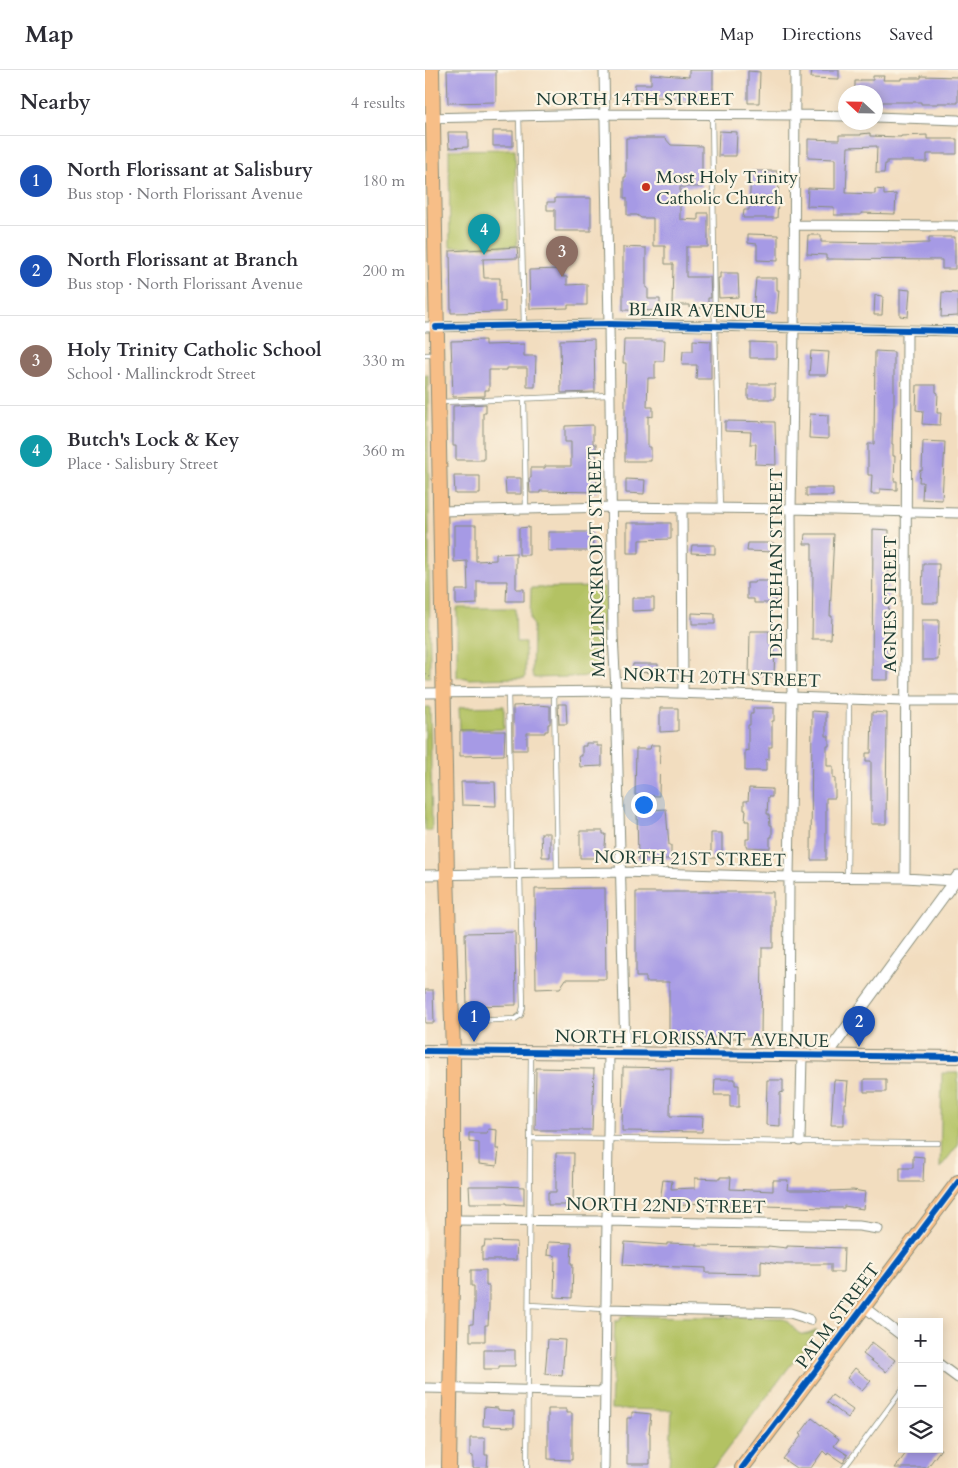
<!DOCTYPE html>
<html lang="en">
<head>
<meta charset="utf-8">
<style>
  body { margin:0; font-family:Cardo,serif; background:#f7f7f7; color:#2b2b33 }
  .controls { position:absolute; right:15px; bottom:15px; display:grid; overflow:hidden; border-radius:0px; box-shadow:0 2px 12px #0003 }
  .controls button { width:45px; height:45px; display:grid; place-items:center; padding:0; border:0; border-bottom:1px solid #e1e1e2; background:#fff; color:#2b2b33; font:25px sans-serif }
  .compass { position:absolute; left:413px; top:15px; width:45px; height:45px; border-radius:50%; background:#fff; box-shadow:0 2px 12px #0003; rotate:292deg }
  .you { position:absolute; left:218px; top:734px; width:18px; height:18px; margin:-12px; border:4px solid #fff; border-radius:50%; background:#1a73e8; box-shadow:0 0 0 8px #1a73e833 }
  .badge { display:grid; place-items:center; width:32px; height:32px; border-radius:50%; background:#c8321e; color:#fff; font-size:16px; font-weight:700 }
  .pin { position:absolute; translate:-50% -41px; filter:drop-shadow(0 1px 2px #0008) }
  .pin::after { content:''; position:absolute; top:26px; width:18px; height:15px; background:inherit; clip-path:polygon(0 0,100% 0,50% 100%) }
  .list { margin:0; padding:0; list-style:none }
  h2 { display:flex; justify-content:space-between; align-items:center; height:65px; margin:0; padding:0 20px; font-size:21px }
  h2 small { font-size:16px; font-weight:400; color:#7c7c81 }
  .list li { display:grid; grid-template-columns:32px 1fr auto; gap:15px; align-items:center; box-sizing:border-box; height:90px; padding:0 20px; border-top:1px solid #e1e1e2 }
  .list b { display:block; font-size:19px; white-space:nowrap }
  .list p { margin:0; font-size:16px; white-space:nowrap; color:#7c7c81 }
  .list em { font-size:16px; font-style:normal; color:#7c7c81 }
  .icon { flex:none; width:28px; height:28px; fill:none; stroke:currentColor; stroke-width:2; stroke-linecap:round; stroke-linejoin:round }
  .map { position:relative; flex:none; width:533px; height:1398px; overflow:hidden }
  header { display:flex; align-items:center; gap:30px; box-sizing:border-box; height:70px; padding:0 25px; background:#fff; border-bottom:1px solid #e1e1e2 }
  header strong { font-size:24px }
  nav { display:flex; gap:28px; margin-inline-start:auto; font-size:18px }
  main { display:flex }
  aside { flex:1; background:#fff }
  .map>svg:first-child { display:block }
</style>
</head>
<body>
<header>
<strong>Map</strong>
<nav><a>Map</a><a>Directions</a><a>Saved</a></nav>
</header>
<main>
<aside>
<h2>Nearby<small>4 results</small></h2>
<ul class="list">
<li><span class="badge" style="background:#1a4fb4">1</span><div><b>North Florissant at Salisbury</b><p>Bus stop · North Florissant Avenue</p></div><em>180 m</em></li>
<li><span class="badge" style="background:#1a4fb4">2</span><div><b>North Florissant at Branch</b><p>Bus stop · North Florissant Avenue</p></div><em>200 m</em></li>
<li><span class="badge" style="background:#8d6e63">3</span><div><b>Holy Trinity Catholic School</b><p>School · Mallinckrodt Street</p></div><em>330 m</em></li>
<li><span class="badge" style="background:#0f9aa8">4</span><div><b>Butch's Lock &amp; Key</b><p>Place · Salisbury Street</p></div><em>360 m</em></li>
</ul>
</aside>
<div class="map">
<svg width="533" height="1398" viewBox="0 0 533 1398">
  <rect width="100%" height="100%" fill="#fcf5e5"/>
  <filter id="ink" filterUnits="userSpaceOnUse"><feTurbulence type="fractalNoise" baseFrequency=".02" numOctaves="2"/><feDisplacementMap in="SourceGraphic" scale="10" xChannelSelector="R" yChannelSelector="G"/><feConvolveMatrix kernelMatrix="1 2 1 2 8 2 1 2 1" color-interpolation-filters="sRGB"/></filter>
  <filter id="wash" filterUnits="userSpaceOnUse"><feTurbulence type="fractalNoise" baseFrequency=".0096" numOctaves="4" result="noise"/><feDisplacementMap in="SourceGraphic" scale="20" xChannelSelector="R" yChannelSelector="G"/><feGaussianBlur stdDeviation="1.12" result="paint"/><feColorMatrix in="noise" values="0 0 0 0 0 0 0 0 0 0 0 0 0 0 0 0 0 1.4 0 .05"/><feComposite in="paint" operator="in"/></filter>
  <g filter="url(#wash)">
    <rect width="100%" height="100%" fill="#f2ddbf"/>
    <!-- green -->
    <path fill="#b3c264" stroke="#69804c" d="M90,79l2,97 -67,1 -1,-97z
      M0,305h3l2,302h-5z
      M180,517l1,36 -5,1 1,48h-2v4l-66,2 -2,-5 1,-47 -3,-7 1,-31z
      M32,538h58l1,34h9v36l-58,1v-1l-10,-1z
      M79,636v23l-44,1 -1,-22 2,-1z
      M0,637h5l2,124h-7z
      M517,1003h16v72l-18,23z
      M196,1246l161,2c16,9 13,24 35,12l-104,138h-44l3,-58 -61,-1 4,-88h5z"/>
    <g id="blocks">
      <!-- building -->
      <path fill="#a69ae5" d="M22,0h49v32l-48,1z
        M264,0h24v32l-36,-1v-3l-22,-1v3h-21l1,-16h16v-10l38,3z
        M387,0h27v9l-28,-1z
        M323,1l12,1 -1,31h-11z
        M448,6h11l-1,4h18v-2h20v-2l37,1v26h-20v1h-17v-2h-46v-10h-20v-11h5v-1h13z
        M68,61h20v15h-20z
        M294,61l18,1 -1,24h-18z
        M23,62h20v15l-19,1z
        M445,63v3l31,1v-1l26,-1v4h30v15h-30v8h-13v-1h-27v3h-2l-1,9h-8l1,-27 -29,1 -2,46 29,1v-5l9,1v5l12,-1 -1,20 -34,-1v2h-27v-8l-27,-1 1,-18 27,1v-30l-27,-1v-19l31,1v-5h22v-1z
        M201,68h39l6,7 31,1v41h-22v32l18,1v-7h10v34h-22v30h24l1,21h-3v10h-18v-3h-18l1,-41h-8v-18h-12v-28h-12l-4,-3h-10v-17h-3v-21h2z
        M326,101h26v10h2l-2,37h-34l1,-8h5z
        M130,128h36v33h-36v-21h-8v-8h8z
        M323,164l30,1v26l-21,-1v-16l-9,-1z
        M383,165h13v7l74,1v1l34,-1v-6h26v32h-13v-9l-116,-1v-4l-19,-1z
        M92,177l1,11 -35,1 1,19h16v24l5,-1v11l-54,1 -1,-62z
        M198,177l23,1v40h2v11h12v12l-37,-1z
        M138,199v8h4v8l20,-1v21h-19v3l-38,1 -1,-39z
        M295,203h18l1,24 -20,1 -1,-20h2z
        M331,208h21v12h2l-2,23 -24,-1z
        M475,219l10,1 -2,27 -8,-1z
        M517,222l16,1v23l-17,1z
        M450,225l8,1 -1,19h-8z
        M169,269l1,53 -34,1 -1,-53z
        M60,270v5l39,-1v12h12l-1,31h-8v-19h-20v2h-18v20h-4v6l-32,1 -2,-56z
        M199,270h41l-1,21h-9v17h-7l-1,29h6v10l-5,-1v31h3v14h-26v-65l1,-33h-3z
        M268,270l18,1v38h-15l1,-14h-15l1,-14h10z
        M325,272l27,1v15h-27z
        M386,281l18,1 -2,23h-18z
        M450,281l19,1v54h-1l-1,38h1v12h2l-1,25h3v9l-17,-1v5h-9l1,-19h-4v-31h6z
        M323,314h27v15h-27z
        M492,315h19v7l2,1 -1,20h4l-1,12 -18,-1 1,-13 -7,-1z
        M61,334v9h-3v35h1v12h-28v-14h-3v-40z
        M385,344l18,1v24l-19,-1z
        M300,351l50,1 1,43 -21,-1 1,-20h-6l1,-12 -26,-1z
        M168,355v19h3l1,48 -57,-1v2h-10l-1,-15h2v-10h14v-2h26v-24h-6v-16z
        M498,371l22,1 -3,58 -20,-1 1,-17h-4l1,-12 2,1z
        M29,406h26v18h-25z
        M80,408h16v16h-15z
        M201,409l19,1 -1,14 -18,-1z
        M381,418h27v8h-27z
        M202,453h44v16l-32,1v13h-12z
        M29,455h22v36l20,-1v-6l20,-1v36h8v12h-18l1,-20h-30v23l-21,1v-15h12l-1,-29 -13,1z
        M104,457v28h-10v-27z
        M448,459l16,1 -1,150h-16z
        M123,462h44l1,19h-45z
        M380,464h29l-4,82h2l-1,23h-19l1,-67h-1v-28h-8z
        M323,473h26v9l-27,-1z
        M267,475h23v9l-24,-1z
        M498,494h16l-1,39h-16z
        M330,511h15v13h5v9h-21v-4h-7v-16h7z
        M207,528h22v12l-22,1z
        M267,543l23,1v10h-23z
        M497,550h17l-1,40h-16z
        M325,561h19v12l6,1 -1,33h-25z
        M208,594h25v9l-26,-1z
        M133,634h8l1,20h-8z
        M112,635l13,1v18h-2v7h-3v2h-18v17h-14v-44z
        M235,638h18v23l-18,1z
        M328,638h21v13h-2v26h-3v13l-3,-1v12h-21v-21l3,1v-26h2v-11h3z
        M387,641l14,1v24h3v10h-2v20h6v12h2v20h-9v62h-15z
        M447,642l15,1 -1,111h-15v-63h-5v-8h5z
        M35,661h45l-1,24 -44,1z
        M161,673h11v3h5v20l-22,1 -1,-11h3v-10h4z
        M226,675h9l-1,51 -24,-1 1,-46h14z
        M36,712h34l1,24 -34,-1z
        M324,718l23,1v8h-4l-1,17h2l1,11h2v12h-2v11l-24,-1v-8h3v-18h-4l1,-11h-2v-9h4z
        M241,739l3,36h2v14h-33l-1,-48z
        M155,761h23v3h3l-2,24h-24z
        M116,763h9v24h-8z
        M286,763h11v25h-11z
        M180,818l1,91h-40l-6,9 -24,1 -1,-100z
        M211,822h137v56h-11l-1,90h-92v-56h-23v-5h-10z
        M90,862l1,73 -49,1 -2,-73z
        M0,920h8l1,33h-9z
        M198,997l48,1 -1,48 33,1 -1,15 -80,-1z
        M111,998l58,1 -2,61h-57z
        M290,1009h20v6h4v22h-9v-12h-16z
        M439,1009h22v13h-22z
        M342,1010h16v12l-3,1v33l-14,-1z
        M409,1010l14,1 -2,22h-2v22h-13z
        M63,1059l9,1 -1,19h3l-2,17 -18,-2v-21l-10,-1v-9h18z
        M131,1083h18l-1,52h-25v-13h8z
        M488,1086l11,1 -1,25h-23v-14h13z
        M295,1107h11l-1,12 43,2v-11h15l-1,10h25l19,2v-1l22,-1 12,2 -2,17 -19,-3v2h-20l-58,-2h-20v1l-57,-4v2l-20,1 -1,3 -9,-1 4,-28 9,1 -1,8 24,-1v-10l25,1z
        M44,1116h32l23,1v18l-17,-1v-1h-37z
        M60,1171l32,1 -1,18h-34v-13h2z
        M123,1172l24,1 -1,21h2l-1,34 -18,-1 1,-41 -8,-1z
        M200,1172l42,3v-2l30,1v2l71,1v-1l19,2v-2l57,2 -1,24h-12v-8h-52l-18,-3v13l-55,-1v-5l-52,-2v1l-31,-2z
        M46,1200h15v16h3v22l-1,17h-3v16h-15v-17h3l1,-17v-21h-3z
        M123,1269l17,1 -3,36 -17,-2z
        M447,1272l23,18 -9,12 -23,-18z
        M59,1280h31v16h-16v3h-15z
        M430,1298l16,13 -9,10 -15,-13z
        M407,1325l21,15 -5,8 -21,-16z
        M59,1337l14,1v2l16,1v16l-31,-1z
        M123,1339h18v4h6v47l-24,-1z
        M207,1342l19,2 -2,19h1v31h-23v-46h5z
        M387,1348l27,21 -5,7 14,9 -5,8 -15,-10 -1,2 -4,-4 -12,17h-15l-13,-9 19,-24 -2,-1z
        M45,1368h15v17h3l-1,13h-14v-12l-3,-1z
        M484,1379h32l-14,19h-32z"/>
    </g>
  </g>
  <g filter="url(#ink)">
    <use href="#blocks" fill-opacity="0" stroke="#888d7a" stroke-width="1"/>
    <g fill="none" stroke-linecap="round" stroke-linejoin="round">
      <defs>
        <path id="service" d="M287,44l3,212 5,182
          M94,46l5,210
          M0,285h10
          M99,328l2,111
          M16,332l168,-7
          M129,622l3,181
          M83,623l4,181
          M422,808l2,-179
          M29,952l61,-3 6,-4 2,-8 -3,-133
          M105,1068c136,1 272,5 408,5
          M104,1235l76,4
          M102,1398l4,-414
          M419,1398l58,-78"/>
        <path id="minor" d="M179,0l5,254 4,311 3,56 9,362
          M450,47l83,3
          M0,48l180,-4 190,1 50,1
          M369,155l164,1
          M0,257l184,-3 349,7
          M257,438l1,185
          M15,441l172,-4 179,2 167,4
          M0,623l191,-2 289,10h53
          M0,805l196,-3 168,5 116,1 49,3
          M480,808l2,-548
          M363,985l1,-178 3,-181 -1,-187 3,-181 1,-258
          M375,1071l2,-86
          M28,1150l153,1 253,5 19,3
          M439,1237l38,29
          M180,1239l185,4 13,4 7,3
          M514,1294l19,14
          M0,1318l180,4
          M179,1398l5,-415"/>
        <path id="tertiary" d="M401,986l132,-180"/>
        <path id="secondary" d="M0,981l533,6"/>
        <path id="primary" d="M7,0l15,805 6,176v169l-4,248
          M317,1398l216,-286"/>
      </defs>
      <!-- service casing -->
      <use href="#service" stroke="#888d7a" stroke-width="6"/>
      <!-- minor casing -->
      <use href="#minor" stroke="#888d7a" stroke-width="11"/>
      <!-- tertiary casing -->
      <use href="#tertiary" stroke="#888d7a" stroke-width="13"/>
      <!-- secondary casing -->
      <use href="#secondary" stroke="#888d7a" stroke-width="14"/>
      <!-- primary casing -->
      <use href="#primary" stroke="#888d7a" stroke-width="16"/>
      <!-- path -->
      <path stroke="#888d7a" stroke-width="2" stroke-dasharray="1 4" stroke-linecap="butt" d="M0,604l5,3"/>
      <!-- service -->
      <use href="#service" stroke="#fff" stroke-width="4.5"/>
      <!-- minor -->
      <use href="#minor" stroke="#fff" stroke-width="9"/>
      <!-- tertiary -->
      <use href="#tertiary" stroke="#fff" stroke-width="11"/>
      <!-- secondary -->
      <use href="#secondary" stroke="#fce5cf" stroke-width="12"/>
      <!-- primary -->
      <use href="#primary" stroke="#f7be87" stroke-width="14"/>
      <defs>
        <path id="cycleway" d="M11,257l173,-3 349,7
          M0,981l533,6
          M317,1398l216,-286"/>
      </defs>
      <!-- cycleway casing -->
      <use href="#cycleway" stroke="#fcf5e5" stroke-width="9"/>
      <!-- cycleway -->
      <use href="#cycleway" stroke="#0057b8" stroke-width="6"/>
    </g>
  </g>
  <!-- markers -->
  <circle fill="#c8321e" stroke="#fcf5e5" stroke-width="2" cx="221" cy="117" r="5"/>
  <g text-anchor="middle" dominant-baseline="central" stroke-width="4.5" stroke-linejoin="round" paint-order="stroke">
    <!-- street labels -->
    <g font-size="18" fill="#1f3d34" stroke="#fcf5e5">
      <text x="210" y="29">NORTH 14TH STREET</text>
      <text transform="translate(272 241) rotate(1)">BLAIR AVENUE</text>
      <text transform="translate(172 492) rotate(-91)">MALLINCKRODT STREET</text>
      <text transform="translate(351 493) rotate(-90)">DESTREHAN STREET</text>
      <text transform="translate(465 534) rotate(-90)">AGNES STREET</text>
      <text transform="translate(297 608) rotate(2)">NORTH 20TH STREET</text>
      <text transform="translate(265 789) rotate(1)">NORTH 21ST STREET</text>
      <text transform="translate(267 969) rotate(1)">NORTH FLORISSANT AVENUE</text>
      <text transform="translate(241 1136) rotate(1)">NORTH 22ND STREET</text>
      <text transform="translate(413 1246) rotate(-53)">PALM STREET</text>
    </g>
    <!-- poi labels -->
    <g font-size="18" fill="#1f3d34" stroke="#fcf5e5" text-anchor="start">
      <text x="231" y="107">Most Holy Trinity<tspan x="231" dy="21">Catholic Church</tspan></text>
    </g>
  </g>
</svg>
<div class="controls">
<button>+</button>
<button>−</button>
<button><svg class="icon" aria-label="layers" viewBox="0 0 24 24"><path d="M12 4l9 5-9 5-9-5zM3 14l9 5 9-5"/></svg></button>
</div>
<svg class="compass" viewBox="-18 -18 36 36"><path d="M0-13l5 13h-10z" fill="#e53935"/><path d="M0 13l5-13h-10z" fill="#7c7c81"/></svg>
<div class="you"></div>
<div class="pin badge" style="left:49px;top:972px;background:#1a4fb4">1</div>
<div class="pin badge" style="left:434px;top:977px;background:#1a4fb4">2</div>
<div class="pin badge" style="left:137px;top:207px;background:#8d6e63">3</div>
<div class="pin badge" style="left:59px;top:185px;background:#0f9aa8">4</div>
</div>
</main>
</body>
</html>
